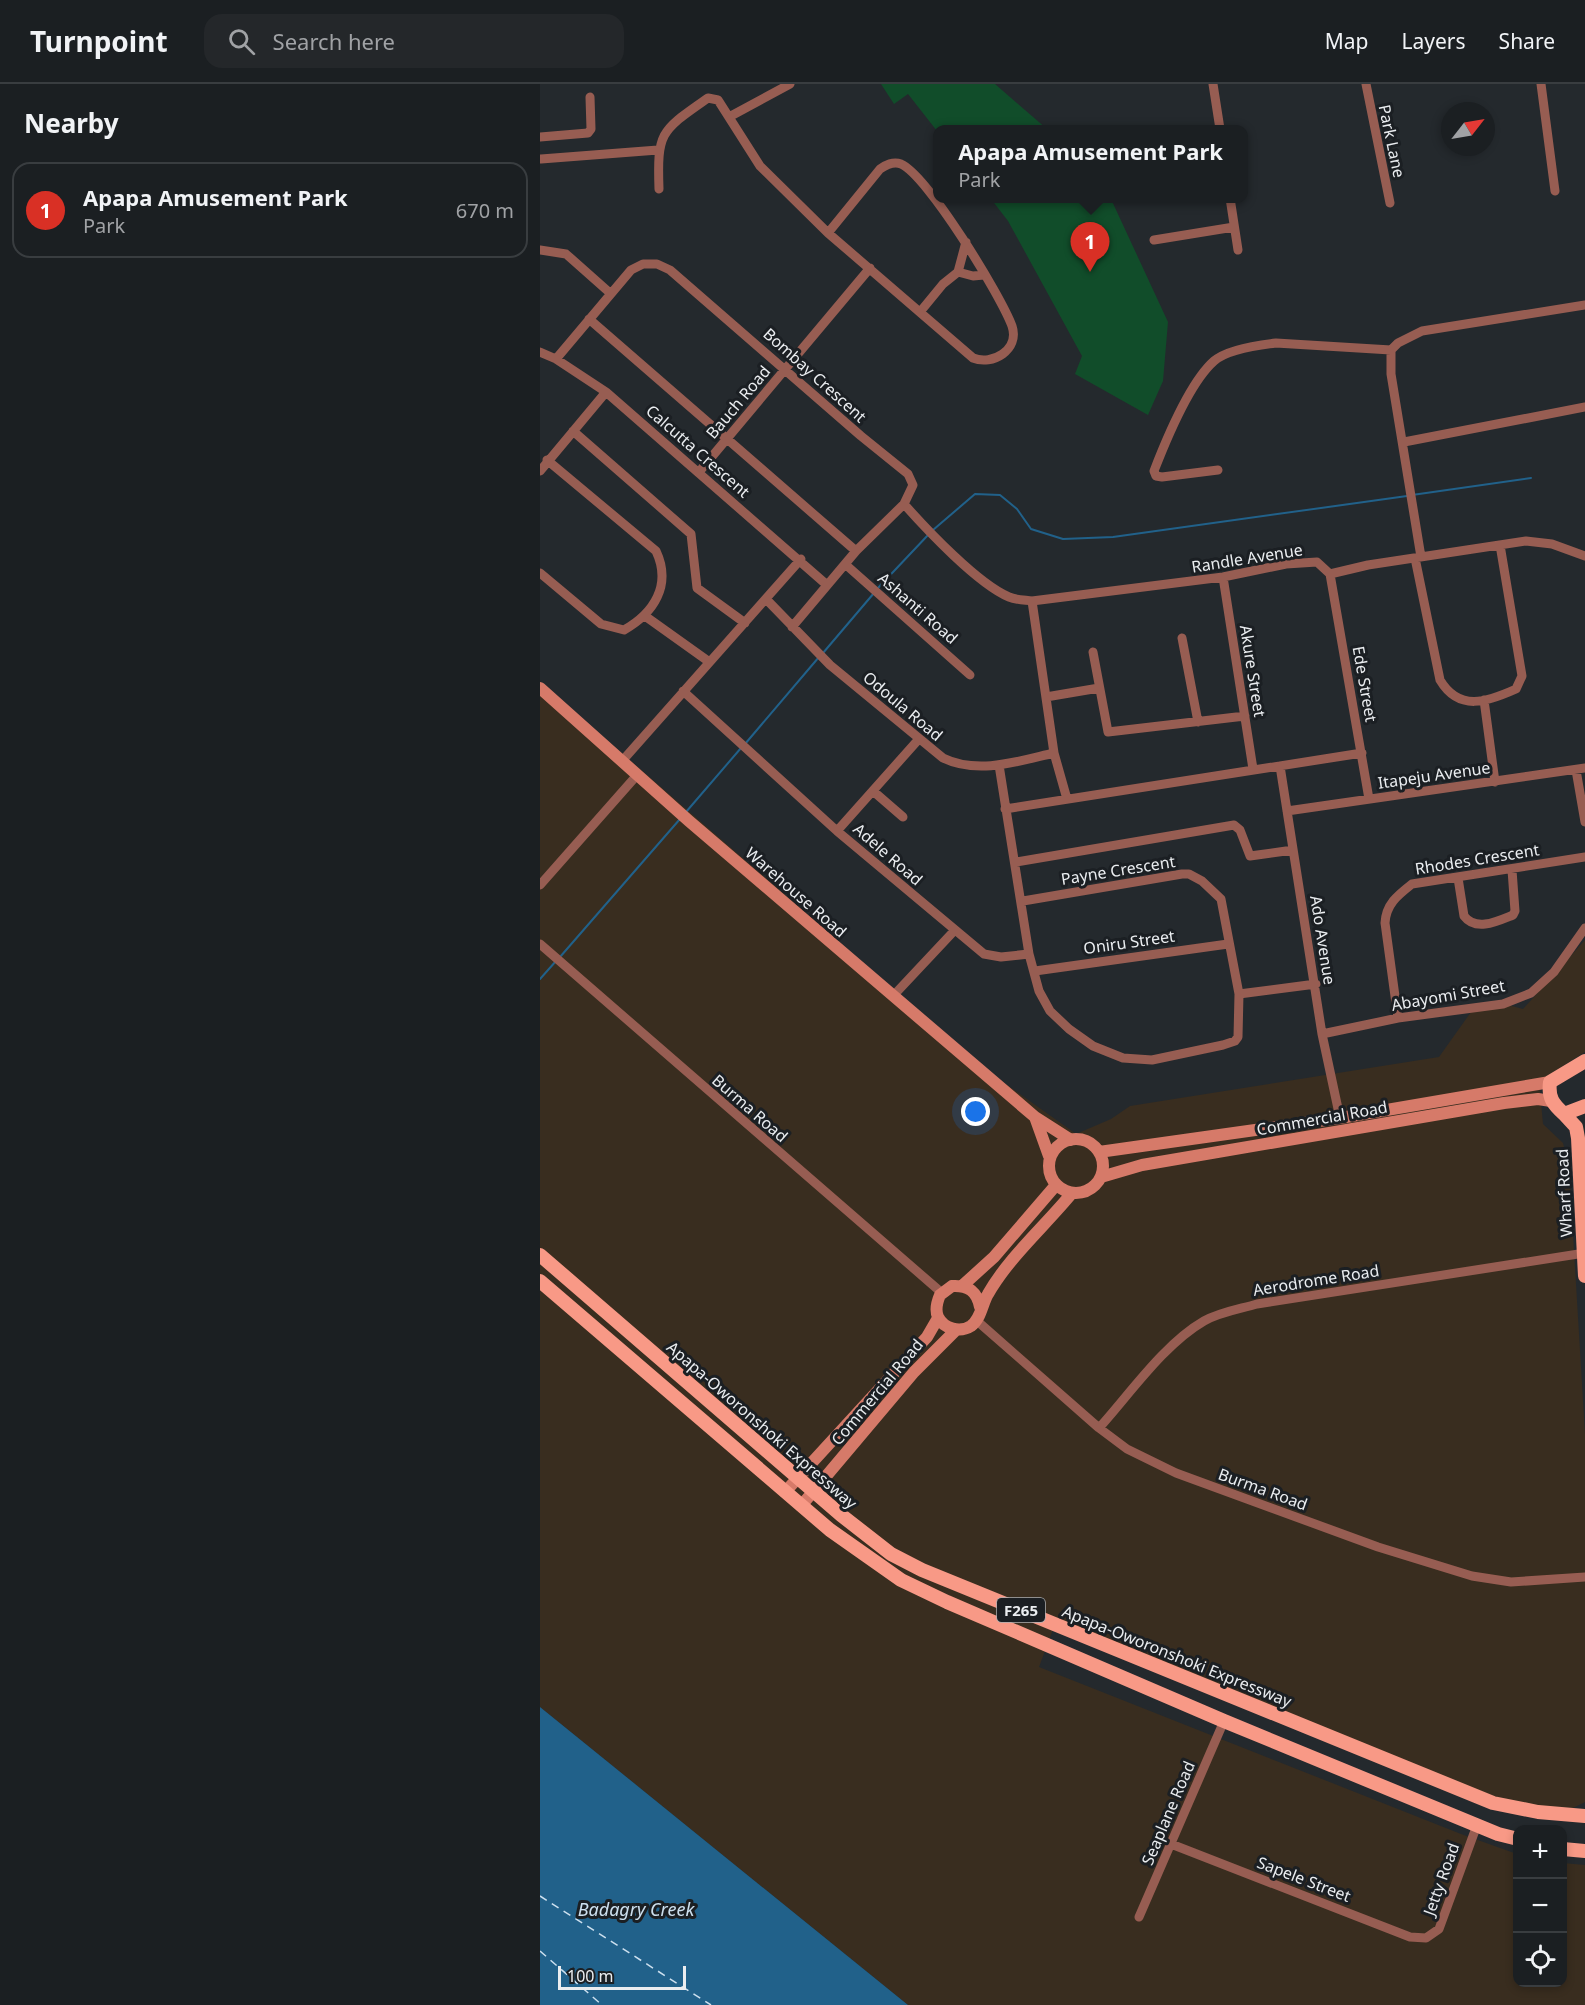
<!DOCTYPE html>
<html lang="en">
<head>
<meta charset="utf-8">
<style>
  body { margin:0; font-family:"Noto Sans",sans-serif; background:#24272a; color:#f1f3f6 }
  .controls { position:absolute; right:18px; bottom:18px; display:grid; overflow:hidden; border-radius:12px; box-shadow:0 3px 9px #0003 }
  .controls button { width:54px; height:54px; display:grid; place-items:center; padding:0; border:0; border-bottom:2px solid #393d40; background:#1b1f22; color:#f1f3f6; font:30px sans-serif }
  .compass { position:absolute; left:901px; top:18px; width:54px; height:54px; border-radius:50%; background:#1b1f22; box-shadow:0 3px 9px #0003; rotate:59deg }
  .scale { position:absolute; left:18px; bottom:15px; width:128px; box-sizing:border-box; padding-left:6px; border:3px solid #eaedf0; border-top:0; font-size:16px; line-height:21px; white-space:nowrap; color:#eaedf0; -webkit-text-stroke:4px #1b1f23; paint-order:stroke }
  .you { position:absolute; left:436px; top:1028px; width:21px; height:21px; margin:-15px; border:4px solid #fff; border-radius:50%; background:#1a73e8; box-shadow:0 0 0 9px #1a73e833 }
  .badge { display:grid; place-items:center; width:39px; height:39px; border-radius:50%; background:#d93025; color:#fff; font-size:20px; font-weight:700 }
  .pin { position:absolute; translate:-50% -50px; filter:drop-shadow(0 2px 3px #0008) }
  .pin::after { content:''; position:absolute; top:32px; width:21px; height:18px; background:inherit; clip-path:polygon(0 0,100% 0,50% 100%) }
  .popup { position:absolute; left:393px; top:41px; width:315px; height:78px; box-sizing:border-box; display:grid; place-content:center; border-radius:12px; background:#1b1f22; filter:drop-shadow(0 2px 4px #0005); font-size:20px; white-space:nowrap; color:#a0a2a5 }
  .popup b { font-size:22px; color:#f1f3f6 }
  .popup::after { content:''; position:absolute; left:50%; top:100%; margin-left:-12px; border:12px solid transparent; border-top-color:#1b1f22 }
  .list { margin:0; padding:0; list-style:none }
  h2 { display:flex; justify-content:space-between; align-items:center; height:78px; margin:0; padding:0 24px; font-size:26px }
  h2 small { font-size:20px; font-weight:400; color:#a0a2a5 }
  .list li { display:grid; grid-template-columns:39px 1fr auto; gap:18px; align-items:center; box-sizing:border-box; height:96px; margin:0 12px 12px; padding:0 12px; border:2px solid #393d40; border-radius:18px }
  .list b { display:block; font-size:22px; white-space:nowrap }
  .list p { margin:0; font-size:20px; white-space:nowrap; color:#a0a2a5 }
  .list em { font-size:20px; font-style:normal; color:#a0a2a5 }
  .icon { flex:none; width:33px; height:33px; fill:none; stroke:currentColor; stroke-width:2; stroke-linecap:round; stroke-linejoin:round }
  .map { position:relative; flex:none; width:1045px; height:1921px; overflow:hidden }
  header { display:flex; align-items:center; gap:36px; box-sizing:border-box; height:84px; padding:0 30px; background:#1b1f22; border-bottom:2px solid #393d40 }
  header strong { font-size:28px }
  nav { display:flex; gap:33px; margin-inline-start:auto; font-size:21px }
  .search { width:420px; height:54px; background:#24272a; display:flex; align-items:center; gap:15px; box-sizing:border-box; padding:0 21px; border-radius:18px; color:#a0a2a5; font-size:22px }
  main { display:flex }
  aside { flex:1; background:#1b1f22 }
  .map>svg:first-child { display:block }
</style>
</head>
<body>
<header>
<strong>Turnpoint</strong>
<div class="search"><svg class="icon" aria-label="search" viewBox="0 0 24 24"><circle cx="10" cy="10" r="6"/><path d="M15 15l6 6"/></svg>Search here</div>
<nav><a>Map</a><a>Layers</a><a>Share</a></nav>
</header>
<main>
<aside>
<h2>Nearby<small></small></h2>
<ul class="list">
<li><span class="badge">1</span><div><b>Apapa Amusement Park</b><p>Park</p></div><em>670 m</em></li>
</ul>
</aside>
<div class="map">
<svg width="1045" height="1921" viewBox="0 0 1045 1921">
  <rect width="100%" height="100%" fill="#24292d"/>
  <!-- industrial -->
  <path fill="#392d1f" d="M0,598l449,390 87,62 35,-15 19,-13 309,-49 37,-52 28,-1 19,5 62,-69v112l-46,29 4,43 20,19 6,24 16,267v368l-12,6 -75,-3 -443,-181 -16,43 422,167 56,20 1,128h45v-119l22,2v140h-677l-368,-298z"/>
  <!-- green -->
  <path fill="#114d2a" d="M341,0h114l52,45 -110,2 -29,-37 -14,10z
    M451,115h120l57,123 -5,59 -15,34 -73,-41 7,-18 -74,-135z"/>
  <!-- water -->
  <path fill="#21618a" d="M0,1623l368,298h-368z"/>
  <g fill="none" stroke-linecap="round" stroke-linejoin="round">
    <!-- stream -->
    <path stroke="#21618a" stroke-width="2" d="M872,411l119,-17
      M393,446l42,-36 25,1 17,14 14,20 32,10 50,-2 294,-41
      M337,505l52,-55
      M283,569l51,-60
      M205,660l74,-87
      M146,728l55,-64
      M20,873l120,-138
      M0,895l16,-18"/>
    <!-- ferry -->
    <path stroke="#cde0ef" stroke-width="1.5" stroke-dasharray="8 6" stroke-linecap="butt" d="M0,1812l171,109
      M0,1867l62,54"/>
    <!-- minor -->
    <path stroke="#975d52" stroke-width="9" d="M673,0l7,45
      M826,0l24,119
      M1001,0l14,107
      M189,33l61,-33
      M0,53l48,-4 3,-4 -1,-32
      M1,75l117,-9
      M119,105c-2,-58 2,-58 49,-91l10,2 42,66 68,67 145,125c19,8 47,-8 39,-32 -11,-30 -84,-150 -111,-162 -8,-3 -15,1 -21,5l-52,64
      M690,114l8,52
      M614,156l80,-13
      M0,166l26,4 44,39
      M418,188l15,4 11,-1
      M380,228l23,-28 15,-12 8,-30
      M49,235l267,232
      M0,268l16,7 50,33 221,193
      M16,275l75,-89 12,-6h14l13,6 191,166 47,38 5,11 -9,19 -48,47 -64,76
      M33,347l118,103 6,54 48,35
      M864,358l181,-35
      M678,386l-56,7 -6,-1 -2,-5c12,-31 35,-88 60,-110 14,-12 44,-16 62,-18l115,7
      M0,387l66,-79
      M159,388l171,-204
      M364,420c23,26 74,80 105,93 7,3 16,3 23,4l191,-24 63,-13 31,-2 13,12 39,225
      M881,473l-30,-183v-24l7,-7 24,-12 163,-26
      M875,474l25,122c19,32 47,22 76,9l6,-13 -22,-131
      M305,480l125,111
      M0,489l61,51 23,6c30,-17 48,-45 32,-79l-109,-91
      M790,490l38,-9 158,-24 26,3 33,12
      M683,493l30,192
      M226,515l64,66 113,93c35,17 76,3 111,-5
      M492,517l22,152 13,46
      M105,532l63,45
      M642,554l16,84
      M553,568l15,80 137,-16
      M143,607l154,140 147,123 17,3 28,-3
      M506,613l53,-9
      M944,616l11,82
      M83,676l178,-201
      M459,681l30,189 10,37 11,20 19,18 24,17 30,12 29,2 71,-15 12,-4 3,-4 1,-43 -18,-95 -19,-18 -13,-7h-7l-159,27
      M740,682l42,268 18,84
      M1036,686l9,52
      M333,707l30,26
      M465,725l357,-56
      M747,727l298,-43
      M297,747l81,-91
      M476,778l218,-37 6,5 10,26 43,-6
      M918,794l6,38c12,16 34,5 49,-1l2,-4 -3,-41
      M0,801l98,-111
      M0,860l402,349
      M495,887l193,-27
      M699,910l77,-10
      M353,912l61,-65
      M858,934l-13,-95c1,-19 13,-28 27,-39l173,-27
      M782,950l76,-16 105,-14 28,-11 23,-21 31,-44
      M436,1236l123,108 28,21 49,24 202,74 94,29 39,6 74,-5
      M559,1344c30,-33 65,-84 105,-107 16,-9 36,-12 53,-17l328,-51
      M631,1760l239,93 16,1 13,-9 38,-104
      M599,1833l85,-196"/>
    <!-- secondary -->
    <path stroke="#d67a69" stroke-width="12" d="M0,604l149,133 346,296 36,23
      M495,1033l14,39
      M509 1082a27 27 0 1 1 54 0a27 27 0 1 1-54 0Z
      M559,1068l241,-34 210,-36
      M561,1093l41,-12 362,-62 34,-4 13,2
      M422,1202l32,-29 62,-72
      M440,1223c-3,-16 -12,-22 -28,-21l-12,9c-3,7 -5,15 -2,22 6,12 22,16 33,9 10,-7 11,-22 17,-32 21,-37 57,-68 84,-101
      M245,1408l142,-155 11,-19
      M261,1422l113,-134 42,-42"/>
    <!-- primary -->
    <path stroke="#f89986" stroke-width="14" d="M1045,977l-35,21c-2,16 3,22 14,32l21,-8
      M1024,1030l12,13 2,11 7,138
      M0,1171l301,260 50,39 31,16 571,233 45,9 47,4
      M0,1197l290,249 71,50 46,22 277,119 274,113 20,5
      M1023,1765l22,2"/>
  </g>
  <g text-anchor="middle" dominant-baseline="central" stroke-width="6" stroke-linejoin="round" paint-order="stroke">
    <!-- shield labels -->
    <rect fill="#1b1f23" stroke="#acafb2" stroke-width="1.5" x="457" y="1514" width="48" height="24" rx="4.5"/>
    <g font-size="15" font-weight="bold" fill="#eaedf0">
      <text x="481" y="1526">F265</text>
    </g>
    <!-- street labels -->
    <g font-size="16" fill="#eaedf0" stroke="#1b1f23">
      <text transform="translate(852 57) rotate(78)">Park Lane</text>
      <text transform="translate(275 291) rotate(42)">Bombay Crescent</text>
      <text transform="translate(198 318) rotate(-50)">Bauch Road</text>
      <text transform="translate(158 367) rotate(41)">Calcutta Crescent</text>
      <text transform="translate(707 474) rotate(-9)">Randle Avenue</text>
      <text transform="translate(378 524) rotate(41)">Ashanti Road</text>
      <text transform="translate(713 587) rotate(81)">Akure Street</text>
      <text transform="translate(825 600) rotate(80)">Ede Street</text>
      <text transform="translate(363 622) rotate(40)">Odoula Road</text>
      <text transform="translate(894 691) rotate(-8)">Itapeju Avenue</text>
      <text transform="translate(348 770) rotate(41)">Adele Road</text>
      <text transform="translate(937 775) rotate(-9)">Rhodes Crescent</text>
      <text transform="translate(578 786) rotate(-9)">Payne Crescent</text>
      <text transform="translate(256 808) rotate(41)">Warehouse Road</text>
      <text transform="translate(783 856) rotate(81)">Ado Avenue</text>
      <text transform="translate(589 858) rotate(-8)">Oniru Street</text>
      <text transform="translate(908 911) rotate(-10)">Abayomi Street</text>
      <text transform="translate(210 1024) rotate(41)">Burma Road</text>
      <text transform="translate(782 1034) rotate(-10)">Commercial Road</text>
      <text transform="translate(1024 1109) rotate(-93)">Wharf Road</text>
      <text transform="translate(776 1196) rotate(-9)">Aerodrome Road</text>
      <text transform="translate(337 1308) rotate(-50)">Commercial Road</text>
      <text transform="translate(222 1341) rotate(41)">Apapa-Oworonshoki Expressway</text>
      <text transform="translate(723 1405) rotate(20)">Burma Road</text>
      <text transform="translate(637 1572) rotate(22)">Apapa-Oworonshoki Expressway</text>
      <text transform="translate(628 1729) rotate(-67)">Seaplane Road</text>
      <text transform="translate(764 1795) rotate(21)">Sapele Street</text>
      <text transform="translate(901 1795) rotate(-70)">Jetty Road</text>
    </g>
    <!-- water labels -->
    <g font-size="18" font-style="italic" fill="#cde0ef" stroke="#1b1f23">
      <text x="96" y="1825">Badagry Creek</text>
    </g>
  </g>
</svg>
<div class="controls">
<button>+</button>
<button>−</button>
<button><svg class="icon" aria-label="locate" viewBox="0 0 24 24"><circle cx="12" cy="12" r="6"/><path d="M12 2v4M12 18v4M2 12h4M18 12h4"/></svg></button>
</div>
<svg class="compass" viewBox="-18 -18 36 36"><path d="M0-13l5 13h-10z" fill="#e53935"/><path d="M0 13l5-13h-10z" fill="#a0a2a5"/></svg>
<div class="scale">100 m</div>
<div class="you"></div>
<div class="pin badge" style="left:550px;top:188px">1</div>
<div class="popup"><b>Apapa Amusement Park</b>Park</div>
</div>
</main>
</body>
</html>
